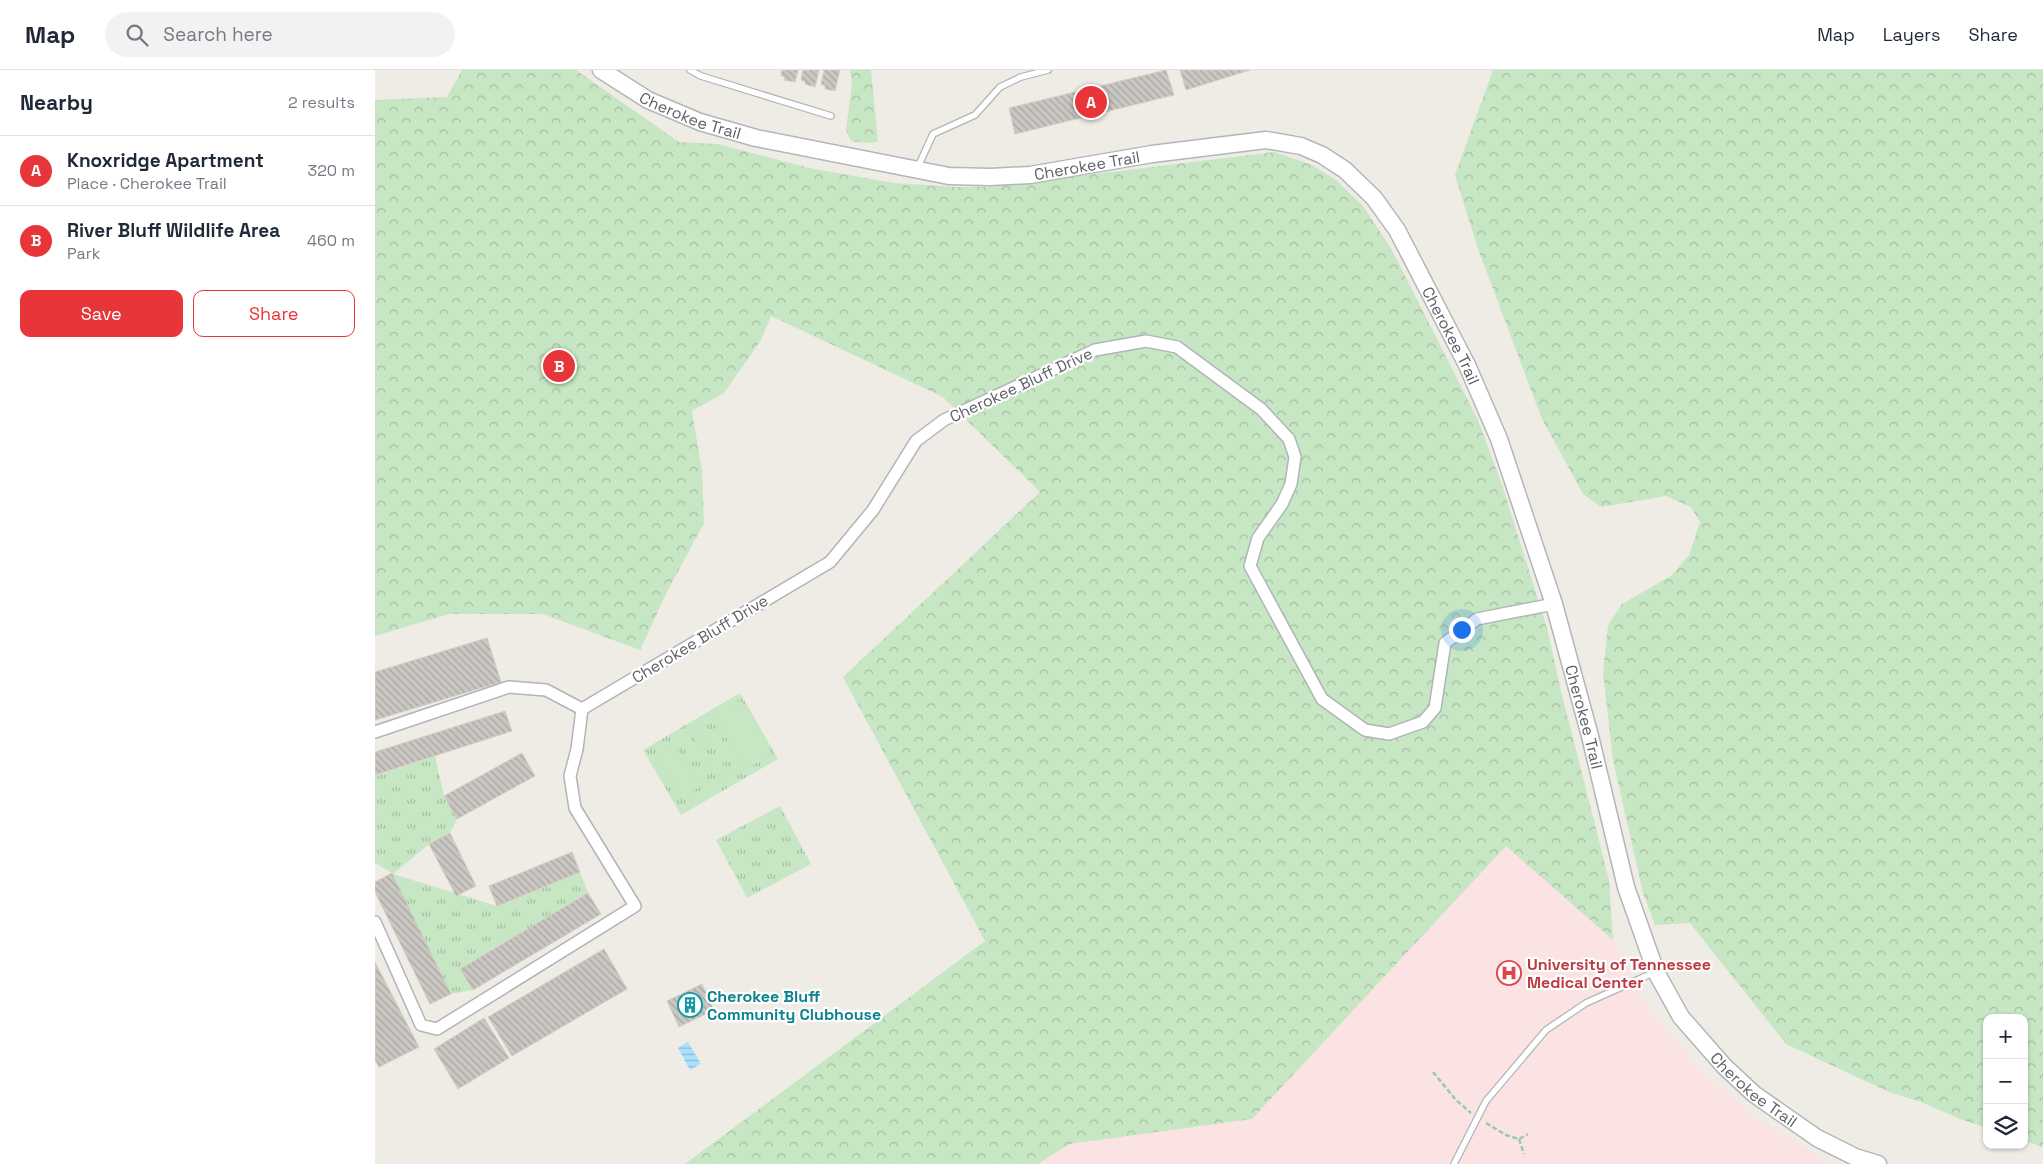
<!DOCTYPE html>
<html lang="en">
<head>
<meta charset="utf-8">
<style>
  body { margin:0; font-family:"Space Grotesk",sans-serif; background:#f2f2f3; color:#1f2937 }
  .controls { position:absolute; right:15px; bottom:15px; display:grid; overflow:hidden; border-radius:10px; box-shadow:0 1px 4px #0004 }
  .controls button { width:45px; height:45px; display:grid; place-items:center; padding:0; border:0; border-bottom:1px solid #e0e1e3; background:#fff; color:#1f2937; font:25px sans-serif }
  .you { position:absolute; left:1086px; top:559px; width:18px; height:18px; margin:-12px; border:4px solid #fff; border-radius:50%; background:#1a73e8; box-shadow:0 0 0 8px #1a73e833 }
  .badge { display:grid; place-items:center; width:32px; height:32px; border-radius:50%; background:#e73539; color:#fff; font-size:16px; font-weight:700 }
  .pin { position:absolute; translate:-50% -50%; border:2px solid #fff; box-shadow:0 1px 5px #0006 }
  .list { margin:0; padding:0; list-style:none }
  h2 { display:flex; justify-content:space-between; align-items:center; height:65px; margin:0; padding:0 20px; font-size:21px }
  h2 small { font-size:16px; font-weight:400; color:#747a83 }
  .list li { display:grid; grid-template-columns:32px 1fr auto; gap:15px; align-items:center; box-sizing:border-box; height:70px; padding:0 20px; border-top:1px solid #e0e1e3 }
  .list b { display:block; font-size:19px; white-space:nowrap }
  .list p { margin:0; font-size:16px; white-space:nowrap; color:#747a83 }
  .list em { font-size:16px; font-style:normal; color:#747a83 }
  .actions { display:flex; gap:10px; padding:15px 20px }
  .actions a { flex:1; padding:11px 0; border:1px solid #e73539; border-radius:10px; text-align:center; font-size:18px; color:#e73539 }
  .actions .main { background:#e73539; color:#fff }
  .icon { flex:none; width:28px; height:28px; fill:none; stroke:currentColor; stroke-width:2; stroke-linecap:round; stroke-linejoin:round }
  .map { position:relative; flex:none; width:1668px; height:1094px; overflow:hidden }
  header { display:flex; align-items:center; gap:30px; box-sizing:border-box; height:70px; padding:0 25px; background:#fff; border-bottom:1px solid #e0e1e3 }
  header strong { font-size:24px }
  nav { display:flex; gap:28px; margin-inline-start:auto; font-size:18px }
  .search { width:350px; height:45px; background:#f2f2f3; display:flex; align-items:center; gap:12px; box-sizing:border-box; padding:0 18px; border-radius:28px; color:#747a83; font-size:19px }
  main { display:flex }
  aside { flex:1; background:#fff }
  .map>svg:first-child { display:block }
</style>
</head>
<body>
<header>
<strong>Map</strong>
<div class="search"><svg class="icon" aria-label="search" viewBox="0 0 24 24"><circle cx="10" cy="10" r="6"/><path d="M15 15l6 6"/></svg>Search here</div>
<nav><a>Map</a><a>Layers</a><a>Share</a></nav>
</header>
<main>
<aside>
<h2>Nearby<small>2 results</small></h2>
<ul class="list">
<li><span class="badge">A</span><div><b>Knoxridge Apartment</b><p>Place · Cherokee Trail</p></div><em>320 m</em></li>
<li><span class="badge">B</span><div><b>River Bluff Wildlife Area</b><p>Park</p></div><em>460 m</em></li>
</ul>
<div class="actions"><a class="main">Save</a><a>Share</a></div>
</aside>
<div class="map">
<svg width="1668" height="1094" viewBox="0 0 1668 1094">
  <defs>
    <pattern id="grass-tufts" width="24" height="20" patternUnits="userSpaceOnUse" patternTransform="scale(1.25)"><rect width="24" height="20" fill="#c7e6c3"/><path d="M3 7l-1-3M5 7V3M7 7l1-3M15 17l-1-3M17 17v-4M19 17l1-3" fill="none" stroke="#a5bea2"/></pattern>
    <pattern id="forest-crowns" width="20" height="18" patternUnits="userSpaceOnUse" patternTransform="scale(1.25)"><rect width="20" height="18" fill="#c7e6c3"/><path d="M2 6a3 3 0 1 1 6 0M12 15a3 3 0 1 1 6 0" fill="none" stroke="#a5bea2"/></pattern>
    <pattern id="water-rules" width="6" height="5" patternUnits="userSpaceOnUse" patternTransform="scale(1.25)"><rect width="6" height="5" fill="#a8e1fe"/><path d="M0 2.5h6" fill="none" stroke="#8cbad1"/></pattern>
    <pattern id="building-back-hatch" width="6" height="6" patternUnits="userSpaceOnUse" patternTransform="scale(1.25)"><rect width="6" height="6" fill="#cac7c3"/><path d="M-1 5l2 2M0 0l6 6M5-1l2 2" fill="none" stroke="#a7a5a2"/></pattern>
  </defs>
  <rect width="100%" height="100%" fill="#efece6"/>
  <!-- medical -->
  <path fill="#fbe3e3" d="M1131,775l107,95 34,66 56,67 57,48 71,43h-793l31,-20 183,-25z"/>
  <!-- grass -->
  <path fill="url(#grass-tufts)" d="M365,623l38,66 -97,56 -38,-65z
    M60,686l9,40 13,23 -7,14 -21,11 -36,30 104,32 83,-34 8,21 -127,75 12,22 -22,4 -59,-121 -17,-10v-87z
    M405,736l31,58 -64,34 -31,-58z"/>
  <!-- forest -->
  <path fill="url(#forest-crowns)" d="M87,0h114l103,72 39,2 91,24 85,15 62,4h34l284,-35 38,13 24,15 27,26 29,44 86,170 25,68 44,140 13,59 49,193 4,60 -107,-94 -254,273 -183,25 -31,20h-353l300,-223 -142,-264 197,-185 -97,-95 -172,-81 -10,24 -37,53 -32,18 10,61 2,51 -36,67 -28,60 -97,-36h-94l-74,22v-536l72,-3z
    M475,0h21l7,72 -12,1 -15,-2 -5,-11 6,-47z
    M1118,0h550v1077l-19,-6v-123h-37v110l-27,-9 -39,-17 -32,-10 -103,-48 -96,-121 -35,2 -12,-32 -30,-133 -10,-87 5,-48 14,-21 50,-29 17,-20 11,-33 -9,-15 -25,-11 -65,11 -18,-13 -41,-75 -64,-170 -23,-74z"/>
  <!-- pitch -->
  <path fill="#c7e6c3" d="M365,630l32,54 -27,16 -32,-55z
    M325,653l13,23 -10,6 -14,-23z
    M300,676l25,41 -19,11 -25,-41z
    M342,684l14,24 -10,6 -14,-23z"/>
  <!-- water -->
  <path fill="url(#water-rules)" d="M313,972l13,22 -11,6 -12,-22z"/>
  <!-- building -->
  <path fill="url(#building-back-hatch)" stroke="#d4cec4" d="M407,0h16l-3,12 -11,-2 1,-3 -4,-1z
    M428,0h16l-4,17 -10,-3v-3l-4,-1z
    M449,0h16l-5,21 -10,-2v-4h-4z
    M791,0l8,25 -159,39 -6,-26z
    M805,0h70l-64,20z
    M112,568l14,44 -126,38v-48z
    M130,641l7,20 -137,44v-23z
    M147,683l13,23 -78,43 -13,-23z
    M75,763l26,53 -20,10 -27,-52z
    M197,782l8,20 -83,34 -8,-20z
    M17,803l59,121 -21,10 -55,-112v-10z
    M213,823l13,21 -128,76 -13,-21z
    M229,879l23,40 -115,67 -24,-39z
    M0,892l44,85 -40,20 -4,-7z
    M327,914l12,26 -35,17 -12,-26z
    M109,948l25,40 -51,31 -24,-40z"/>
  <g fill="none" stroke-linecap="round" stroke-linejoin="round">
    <defs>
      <path id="lane" d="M315,0l11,6 130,40
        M542,99l16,-35 42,-19 25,-28 21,-10 27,-7
        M1079,1094l32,-63 60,-71 40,-27 69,-31"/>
      <path id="street" d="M207,639l248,-147 43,-52 43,-69 28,-21 151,-70 51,-9 31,6 84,62 28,30 6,18 -4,27 -9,20 -24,34 -8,28 72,133 43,31 24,4 34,-12 12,-14 10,-65 32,-24 77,-15
        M0,662l134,-45 37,3 36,19
        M0,852l46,103 16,4 198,-123 -60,-98 -5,-32 7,-27 5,-40"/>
      <g id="secondary">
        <path id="s1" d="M226,0l47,30 52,22 56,16 193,38 41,1 40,-2 122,-21 114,-14 35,6 21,9 23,15 29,28 23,32 70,135 32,74 55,165 36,132 36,151 30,85 25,45 43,49 30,28 63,44 38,19 23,7"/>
      </g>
    </defs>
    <!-- lane casing -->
    <use href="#lane" stroke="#b1b4b8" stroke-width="8"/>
    <!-- street casing -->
    <use href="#street" stroke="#b1b4b8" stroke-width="14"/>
    <!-- secondary casing -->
    <use href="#secondary" stroke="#b2b6ba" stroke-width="19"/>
    <!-- path -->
    <path stroke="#9dcaa5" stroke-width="2.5" stroke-dasharray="5 2.5" stroke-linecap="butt" d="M1058,1002l23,28 15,13
      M1111,1053l20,12 13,4 9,-5
      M1144,1069l5,15"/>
    <!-- lane -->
    <use href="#lane" stroke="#fff" stroke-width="5.5"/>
    <!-- street -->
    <use href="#street" stroke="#fff" stroke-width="11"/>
    <!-- secondary -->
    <use href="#secondary" stroke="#fff" stroke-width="16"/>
  </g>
  <!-- icons -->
  <defs>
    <symbol id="hospital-ring" viewBox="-11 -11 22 22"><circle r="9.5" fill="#fff" stroke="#e0444e" stroke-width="1.5"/><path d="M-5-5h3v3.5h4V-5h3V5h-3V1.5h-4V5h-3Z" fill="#e0444e"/></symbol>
    <symbol id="building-ring" viewBox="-11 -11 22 22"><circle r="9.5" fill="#fff" stroke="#0f9aa8" stroke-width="1.5"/><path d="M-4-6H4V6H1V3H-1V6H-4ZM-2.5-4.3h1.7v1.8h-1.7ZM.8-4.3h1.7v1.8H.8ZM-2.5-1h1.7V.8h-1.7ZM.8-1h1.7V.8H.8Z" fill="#0f9aa8"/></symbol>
  </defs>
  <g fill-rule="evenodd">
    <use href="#hospital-ring" x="1120" y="889" width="28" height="28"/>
    <use href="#building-ring" x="301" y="921" width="28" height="28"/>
  </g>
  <g text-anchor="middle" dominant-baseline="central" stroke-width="4.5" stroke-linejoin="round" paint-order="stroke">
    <!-- street labels -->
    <g font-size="16" fill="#5d6266" stroke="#fff">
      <text stroke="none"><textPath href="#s1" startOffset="101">Cherokee Trail</textPath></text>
      <text stroke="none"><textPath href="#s1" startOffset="506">Cherokee Trail</textPath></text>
      <text stroke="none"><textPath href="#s1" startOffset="971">Cherokee Trail</textPath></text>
      <text transform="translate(646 315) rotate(-25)">Cherokee Bluff Drive</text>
      <text transform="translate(325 569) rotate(-31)">Cherokee Bluff Drive</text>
      <text stroke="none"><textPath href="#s1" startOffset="1376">Cherokee Trail</textPath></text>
      <text stroke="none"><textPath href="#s1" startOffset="1796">Cherokee Trail</textPath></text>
    </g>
    <!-- health labels -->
    <g font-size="16" font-weight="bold" fill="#be3a42" stroke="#fff" text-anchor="start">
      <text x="1152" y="894">University of Tennessee<tspan x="1152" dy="18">Medical Center</tspan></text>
    </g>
    <!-- culture labels -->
    <g font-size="16" font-weight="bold" fill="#0d838f" stroke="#fff" text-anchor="start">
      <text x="332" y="926">Cherokee Bluff<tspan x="332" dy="18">Community Clubhouse</tspan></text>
    </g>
  </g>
</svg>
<div class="controls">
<button>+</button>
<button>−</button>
<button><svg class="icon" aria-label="layers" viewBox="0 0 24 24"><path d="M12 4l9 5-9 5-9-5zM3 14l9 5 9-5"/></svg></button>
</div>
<div class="you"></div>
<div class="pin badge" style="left:716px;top:32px">A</div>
<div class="pin badge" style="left:184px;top:296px">B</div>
</div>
</main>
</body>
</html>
